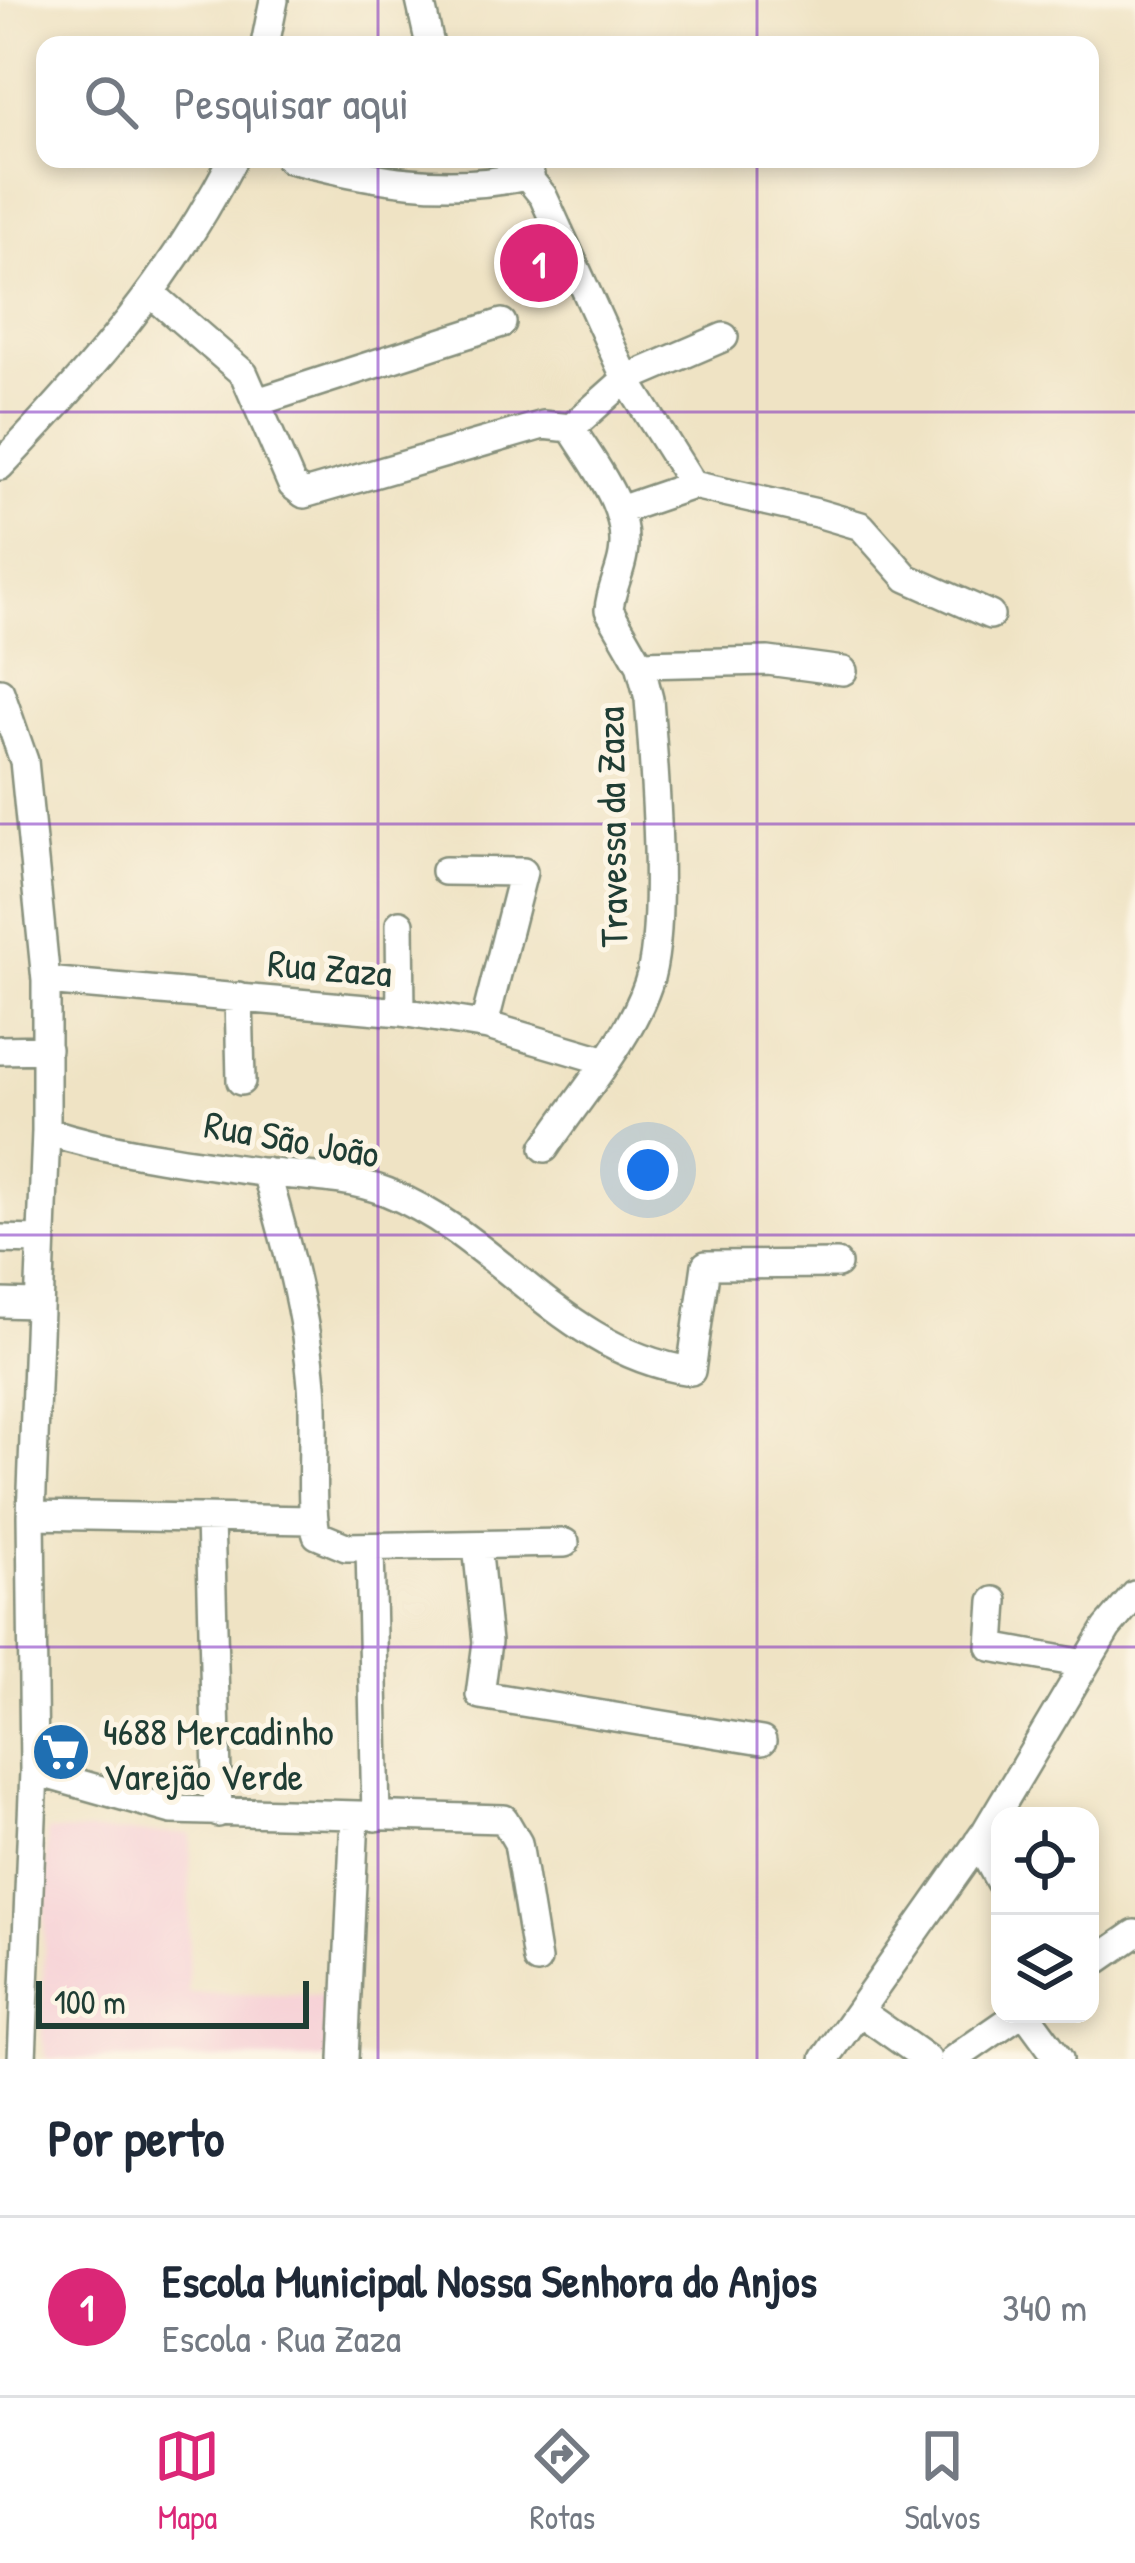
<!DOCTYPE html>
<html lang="pt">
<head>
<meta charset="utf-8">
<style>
  body { margin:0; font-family:"Patrick Hand",sans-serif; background:#f2f2f3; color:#1f2937 }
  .controls { position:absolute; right:36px; bottom:36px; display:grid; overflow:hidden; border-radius:24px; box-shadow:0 6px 18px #0003 }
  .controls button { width:108px; height:108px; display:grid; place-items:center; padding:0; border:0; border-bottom:3px solid #e0e1e3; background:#fff; color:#1f2937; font:60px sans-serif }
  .scale { position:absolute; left:36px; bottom:30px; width:273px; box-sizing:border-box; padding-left:12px; border:6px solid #1f3d34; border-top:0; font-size:33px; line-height:42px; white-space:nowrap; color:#1f3d34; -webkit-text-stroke:9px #fcf5e5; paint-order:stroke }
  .you { position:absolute; left:648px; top:1170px; width:42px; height:42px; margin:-30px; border:9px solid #fff; border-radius:50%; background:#1a73e8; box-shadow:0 0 0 18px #1a73e833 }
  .badge { display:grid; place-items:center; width:78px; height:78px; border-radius:50%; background:#db2777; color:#fff; font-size:39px; font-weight:700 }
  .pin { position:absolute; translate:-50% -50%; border:6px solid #fff; box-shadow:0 3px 12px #0006 }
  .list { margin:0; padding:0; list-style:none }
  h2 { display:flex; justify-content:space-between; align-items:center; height:156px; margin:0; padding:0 48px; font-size:51px }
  h2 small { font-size:39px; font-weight:400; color:#747a83 }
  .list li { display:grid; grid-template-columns:78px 1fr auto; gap:36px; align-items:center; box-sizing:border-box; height:180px; padding:0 48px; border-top:3px solid #e0e1e3 }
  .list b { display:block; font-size:45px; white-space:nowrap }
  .list p { margin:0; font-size:39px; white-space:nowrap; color:#747a83 }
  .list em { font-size:39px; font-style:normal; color:#747a83 }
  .icon { flex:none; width:66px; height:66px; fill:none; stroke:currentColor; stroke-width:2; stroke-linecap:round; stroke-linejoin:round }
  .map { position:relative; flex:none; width:1135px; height:2059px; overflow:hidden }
  .search { position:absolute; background:#fff; box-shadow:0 6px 18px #0003; left:36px; right:36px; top:36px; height:132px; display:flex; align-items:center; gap:30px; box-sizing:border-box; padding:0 42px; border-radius:24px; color:#747a83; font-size:45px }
  .sheet { height:336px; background:#fff }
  nav { display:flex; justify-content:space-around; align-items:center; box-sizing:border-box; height:168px; border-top:3px solid #e0e1e3; background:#fff; font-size:33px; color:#747a83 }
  nav a { display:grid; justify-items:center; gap:6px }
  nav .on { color:#db2777 }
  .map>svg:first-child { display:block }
</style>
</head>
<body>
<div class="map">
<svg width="1135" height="2059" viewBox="0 0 1135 2059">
  <rect width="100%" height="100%" fill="#fcf5e5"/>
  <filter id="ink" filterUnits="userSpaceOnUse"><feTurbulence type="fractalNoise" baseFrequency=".00833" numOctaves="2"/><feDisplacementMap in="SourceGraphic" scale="24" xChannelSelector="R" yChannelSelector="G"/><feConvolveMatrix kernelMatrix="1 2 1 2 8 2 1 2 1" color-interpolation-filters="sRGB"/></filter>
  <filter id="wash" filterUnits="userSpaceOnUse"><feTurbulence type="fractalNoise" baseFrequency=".004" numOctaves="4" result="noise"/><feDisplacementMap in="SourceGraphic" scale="48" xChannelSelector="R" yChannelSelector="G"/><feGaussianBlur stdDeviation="2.7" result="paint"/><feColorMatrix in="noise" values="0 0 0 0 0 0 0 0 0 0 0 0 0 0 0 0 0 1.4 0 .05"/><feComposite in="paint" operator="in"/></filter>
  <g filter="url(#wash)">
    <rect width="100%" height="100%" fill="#efe3c4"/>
    <!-- built -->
    <path fill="#f6cfd6" d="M47,1831l144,3 -3,159 143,3 -2,63h-282l-5,-22z"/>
  </g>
  <g filter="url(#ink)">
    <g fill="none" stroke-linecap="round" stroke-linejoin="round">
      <defs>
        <path id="minor" d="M420,0l10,45
          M265,45l9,-45
          M289,159c83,20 156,36 241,16
          M513,159l30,37 83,183 67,106
          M153,295l91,79 48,111 12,9 239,-69 28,3
          M260,401l242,-78
          M571,428l55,-49 98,-42
          M0,466c94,-99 170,-185 233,-307
          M620,510l73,-25 124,28 44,13 46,52 83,37
          M640,664l128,-3 75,10
          M0,692l24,69 22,220v150l-15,384 3,256 -12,288
          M445,871l78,1 -39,153
          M400,924l1,88
          M46,981l355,31 87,14 115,34
          M239,997l2,84
          M0,1050l47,-1
          M46,1131c69,22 144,31 215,41 44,5 84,4 126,20 112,45 176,160 304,179l15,-106 131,-1
          M545,1148c34,-52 83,-105 103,-164 20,-57 6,-220 1,-285l-9,-35 -31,-54c1,-19 11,-36 14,-55 8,-47 -29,-89 -52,-127
          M266,1172c20,70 40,141 46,213 4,37 -4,123 5,150l29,12 219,-4
          M0,1239l38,1
          M0,1303l35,1
          M31,1515l281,5
          M210,1519l8,294
          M477,1545l10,97 -7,53 282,46
          M370,1547l6,270
          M994,1601l-3,46 94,17
          M34,1771l138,39 332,9 14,24 19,117
          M978,1842l22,40
          M1090,1965l45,-31
          M859,2011l68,48
          M1026,2014l33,45
          M344,2059l11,-243
          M825,2059l161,-228 121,-203 28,-33
          M954,2059l65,-45"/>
      </defs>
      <!-- minor casing -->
      <use href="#minor" stroke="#87907c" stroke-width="32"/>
      <!-- minor -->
      <use href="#minor" stroke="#fff" stroke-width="27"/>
    </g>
  </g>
  <!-- grid -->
  <path fill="none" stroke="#7b2cbf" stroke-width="3" stroke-opacity="0.55" d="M378,0v45M757,0v45M378,159v1900M757,159v1900M0,412h1135M0,824h1135M0,1235h1135M0,1647h1135"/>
  <!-- icons -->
  <defs>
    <symbol id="supermarket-disc" viewBox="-11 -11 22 22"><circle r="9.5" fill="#1f6fb2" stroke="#fcf5e5"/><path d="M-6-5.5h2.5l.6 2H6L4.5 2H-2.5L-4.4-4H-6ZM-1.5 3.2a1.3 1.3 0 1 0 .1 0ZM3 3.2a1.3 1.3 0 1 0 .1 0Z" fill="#fff"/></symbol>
  </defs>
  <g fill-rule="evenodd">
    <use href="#supermarket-disc" x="28" y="1719" width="66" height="66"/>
  </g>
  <g text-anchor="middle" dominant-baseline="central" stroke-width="10" stroke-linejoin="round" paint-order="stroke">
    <!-- street labels -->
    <g font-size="39" fill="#1f3d34" stroke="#fcf5e5">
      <text transform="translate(611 827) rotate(-91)">Travessa da Zaza</text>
      <text transform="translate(330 967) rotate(5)">Rua Zaza</text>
      <text transform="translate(292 1138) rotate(10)">Rua São João</text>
    </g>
    <!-- poi labels -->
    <g font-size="39" fill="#1f3d34" stroke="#fcf5e5" text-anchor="start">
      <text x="103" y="1730">4688 Mercadinho<tspan x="103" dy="45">Varejão Verde</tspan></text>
    </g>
  </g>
</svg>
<div class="controls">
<button><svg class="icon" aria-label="locate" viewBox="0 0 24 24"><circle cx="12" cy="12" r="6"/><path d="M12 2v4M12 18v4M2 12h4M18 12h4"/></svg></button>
<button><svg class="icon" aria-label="layers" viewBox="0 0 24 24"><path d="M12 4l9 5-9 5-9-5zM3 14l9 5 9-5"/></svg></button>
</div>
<div class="scale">100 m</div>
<div class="you"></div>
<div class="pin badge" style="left:539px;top:263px">1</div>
<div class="search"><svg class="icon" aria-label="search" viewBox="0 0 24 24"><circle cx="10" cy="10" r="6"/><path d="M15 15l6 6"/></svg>Pesquisar aqui</div>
</div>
<section class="sheet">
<h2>Por perto<small></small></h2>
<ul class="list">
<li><span class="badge">1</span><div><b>Escola Municipal Nossa Senhora do Anjos</b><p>Escola · Rua Zaza</p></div><em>340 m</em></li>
</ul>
</section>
<nav>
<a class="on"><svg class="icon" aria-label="map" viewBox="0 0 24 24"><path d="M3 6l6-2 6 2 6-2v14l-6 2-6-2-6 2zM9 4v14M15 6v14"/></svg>Mapa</a>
<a><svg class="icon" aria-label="directions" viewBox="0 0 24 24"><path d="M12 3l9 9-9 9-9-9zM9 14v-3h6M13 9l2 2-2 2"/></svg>Rotas</a>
<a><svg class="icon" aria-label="saved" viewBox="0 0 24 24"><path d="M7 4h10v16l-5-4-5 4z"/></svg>Salvos</a>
</nav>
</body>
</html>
